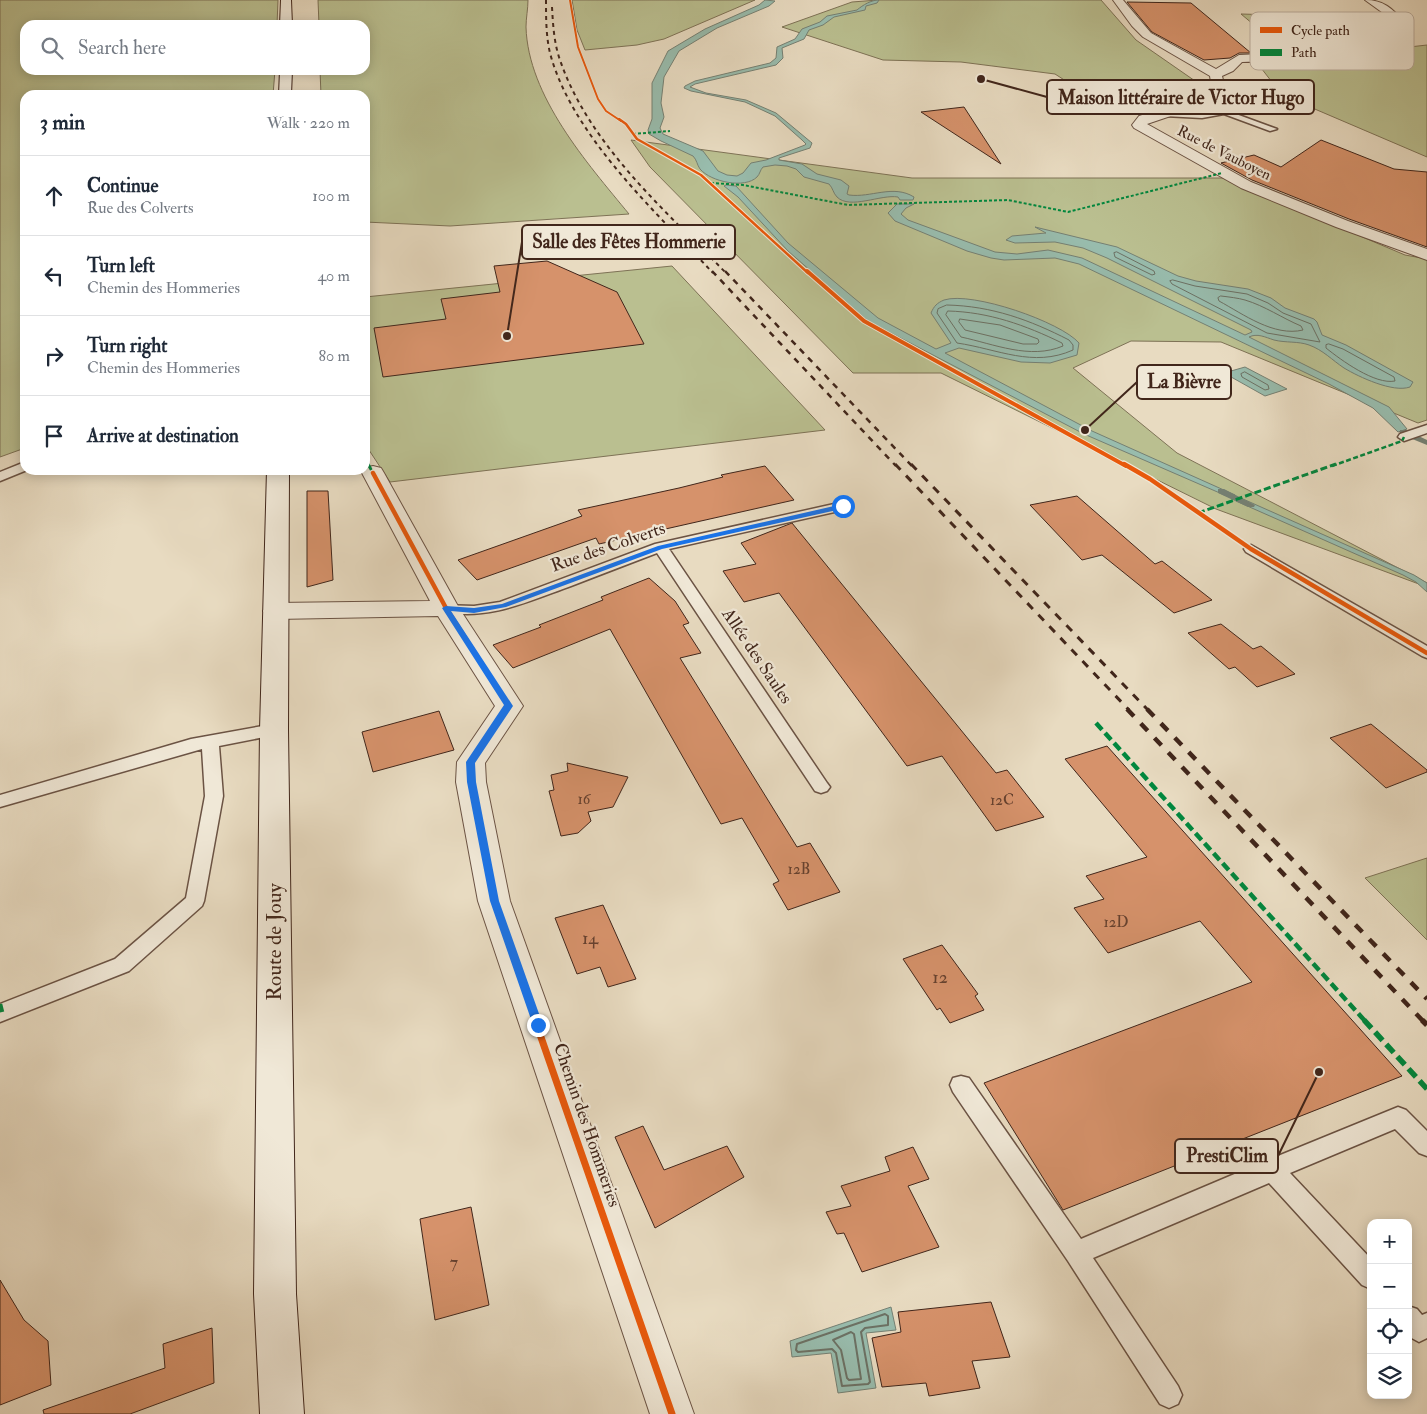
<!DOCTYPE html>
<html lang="en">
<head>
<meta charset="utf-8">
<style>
  body { margin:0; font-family:"IM FELL Double Pica",serif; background:#f6f6f7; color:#1f2937 }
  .controls { position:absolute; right:15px; bottom:15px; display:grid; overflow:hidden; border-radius:10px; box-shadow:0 2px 12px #0003 }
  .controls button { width:45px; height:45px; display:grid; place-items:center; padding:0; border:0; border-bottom:1px solid #e0e1e3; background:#fff; color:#1f2937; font:25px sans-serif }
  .stop { position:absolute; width:15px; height:15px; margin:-11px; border:4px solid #1a73e8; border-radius:50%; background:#fff }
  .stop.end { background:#1a73e8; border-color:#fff; box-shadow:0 1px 5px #0008 }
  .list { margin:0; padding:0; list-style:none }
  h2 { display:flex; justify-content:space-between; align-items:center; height:65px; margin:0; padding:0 20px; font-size:21px }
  h2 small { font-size:16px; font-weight:400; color:#747a83 }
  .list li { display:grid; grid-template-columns:32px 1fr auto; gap:15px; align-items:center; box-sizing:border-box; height:80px; padding:0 20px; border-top:1px solid #e0e1e3 }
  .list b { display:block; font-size:19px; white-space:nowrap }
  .list p { margin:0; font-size:16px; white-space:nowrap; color:#747a83 }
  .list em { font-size:16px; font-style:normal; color:#747a83 }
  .icon { flex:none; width:28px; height:28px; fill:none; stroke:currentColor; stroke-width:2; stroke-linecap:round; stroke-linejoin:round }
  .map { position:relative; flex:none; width:1427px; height:1414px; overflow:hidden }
  .search { position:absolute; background:#fff; box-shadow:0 2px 12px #0003; left:20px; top:20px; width:350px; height:55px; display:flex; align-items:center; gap:12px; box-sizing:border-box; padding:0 18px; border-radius:15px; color:#747a83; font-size:19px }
  .panel { position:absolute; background:#fff; box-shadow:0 2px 12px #0003; left:20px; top:90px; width:350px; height:385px; border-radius:15px }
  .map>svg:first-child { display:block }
</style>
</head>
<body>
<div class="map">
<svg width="1427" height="1414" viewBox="0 0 1427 1414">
  <rect width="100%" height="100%" fill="#e8dbc1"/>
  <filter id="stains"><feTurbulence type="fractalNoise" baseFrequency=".004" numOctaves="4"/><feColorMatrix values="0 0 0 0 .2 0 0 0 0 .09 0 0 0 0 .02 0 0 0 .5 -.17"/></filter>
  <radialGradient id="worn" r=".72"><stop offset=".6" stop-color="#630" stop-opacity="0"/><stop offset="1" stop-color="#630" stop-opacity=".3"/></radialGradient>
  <!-- green -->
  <path fill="#babf90" stroke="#7e7256" d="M0,0h278l-1,25h-252v45h250l-2,25h-248v353l-25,9z
    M318,0h210c0,9 -2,18 -2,27 2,69 61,136 103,187l-179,12 -85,-4v-127h-44l-1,-25h45v-45h-46z
    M572,0h183l-91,39 -27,6 -52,5 -8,-20z
    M878,0h223l35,40 62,43 -15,18 -97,-7 -31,-20 -94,-12 -78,-2 -101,-33 70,-25z
    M1241,14l35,1 26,19 -36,1z
    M1427,45v112l-145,-62 -24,-31z
    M631,140l281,38h311l182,77 22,4v161l-9,3 -197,-81 -90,-1 -58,27 104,85 250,130v4l-211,-78 -275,-136h-88l-203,-206z
    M672,266l153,164 -435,52 -25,-38v-147z
    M1427,858v82l-62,-62z"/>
  <!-- water -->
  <path fill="#98bcad" stroke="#758073" d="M765,0l10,1 -6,5 -52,22 -38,23 -15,26 -3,26 3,14 -4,11 3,6 40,17 15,20 9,4 10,1 6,-3 8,-10 15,-3 39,-15 1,-1 -4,-4 -27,-24 -30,-14 -54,-11 -7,-3 1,-2 10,-5 75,-18 6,-5 1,-11 18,-8 7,-10 18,-7 7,-6 30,-6c6,-5 14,-10 22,-10l-2,3 -11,3 -1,4 -31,7 -11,8 -14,5 -5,9 -22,9 1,10 -7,7 -81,19 -5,3 16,6 40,7 30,13 36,30 -2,5 -31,10v2l23,4 15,10 24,6 8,6 -2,8 2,1c22,3 44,-11 65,2l-1,3h-13l-2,-3c-17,-3 -48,13 -61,0 -4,-4 -4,-9 -8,-13l-25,-7 -8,-8 -9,-3 -12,-1 -12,2c-3,3 -3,7 -6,10 -12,12 -46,5 -57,-8 -3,-4 -3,-9 -7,-13l-32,-15 -12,-7 -1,-4 4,-11v-36l16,-32 37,-22 54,-24z
    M726,185l10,1 52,57 90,75 58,31 15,-6 -20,-30c3,-7 6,-10 13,-13 28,-9 117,22 135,43l-2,12 -27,8 -29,-1 -62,-14 -14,5 147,78 143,64 -6,2 -145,-63 -216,-113 -80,-70 -50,-54 -14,-11z
    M897,204h17l-8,4 -5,6 7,6 87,32 22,2 31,-4 34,8 163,77 7,-3 -1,-2 -144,-72 -24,-10 -28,-6 -40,1 -9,-3 6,-4 34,-3 -11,-6 82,20 61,29 18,5 52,8 23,9 14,10 29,11 3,3 5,13 24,10 67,37 -3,5c-17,6 -51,-10 -66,-19 -12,-8 -21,-18 -35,-23 -11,-4 -23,-2 -35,-5 -9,-3 -17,-7 -25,-3l140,70 18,22 -9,3 -25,-24 -44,-24 -250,-120 -24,-6 -51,2 -13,-2 -24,-7 -72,-30 -7,-8z
    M1245,367l42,22 -22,7 -41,-23z
    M1243,499l171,76 13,8v9l-11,-10 -13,-7 -167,-74z
    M891,1307l5,23 -30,3 10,55 -38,5 -7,-40 -39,4 -2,-16z"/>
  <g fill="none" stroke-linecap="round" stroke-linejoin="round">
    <!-- shore-far1 -->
    <path stroke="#6c7164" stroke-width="1" d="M1117,252l37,19 1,3 -3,1 -37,-18 -1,-4z
      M1173,280l22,6 52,8 21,9 15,10 28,11 9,18 -53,-9 -95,-49 -2,-3z
      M1221,296c8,1 17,2 24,4 20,6 37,18 56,26l2,4c-29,7 -60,-16 -84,-29l-1,-3z
      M947,305c45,1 83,15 122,35l4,5v5c-40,18 -75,-1 -116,-7l-20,-30 1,-4z
      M948,311c41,1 77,14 114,32l1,3c-33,14 -69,-2 -102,-9l-15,-22z
      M960,319l40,6 38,14 1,3 -2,2h-14l-58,-14 -6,-8z
      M1329,344l14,5 51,28 1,4c-20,4 -54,-21 -69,-33v-3z
      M1245,372l23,13 1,4 -4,1 -23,-13 -1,-3z"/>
    <!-- shore -->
    <path stroke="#6c7164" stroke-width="2" d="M885,1314l3,2v9l-23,3 -4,4 9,50 -2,2 -26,2 -6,-33 -4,-4 -34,3 -2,-2 1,-6z
      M851,1332l3,2 7,45 -12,1 -2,-2 -6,-28 -8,-10z"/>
    <!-- stream -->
    <path fill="#758073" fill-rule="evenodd" d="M1400,430h6l21,10v5l-27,-11z
      M1218,489h6l31,16 -1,2h-6l-30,-14z"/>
  </g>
  <!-- building -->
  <path fill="#d6926b" stroke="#41261b" d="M1127,2l64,1 60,50h-12l-9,5 -26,2 -52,-28z
    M964,107l37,57 -80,-52z
    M1321,140l73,29 33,3v75l-78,-28 -97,-39 -31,-17 33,-8 27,12z
    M547,261l70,31 27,52 -261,33 -9,-49 72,-9 -5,-20 59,-7 -6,-26z
    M765,466l29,34 -195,44 -3,-6 -119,42 -19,-20 124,-44 -4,-6 101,-22 44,-11 -2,-2z
    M307,491h21l5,89 -26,7z
    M1077,496l78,68 7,-3 50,39 -38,13 -72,-58 -20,5 -52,-55z
    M792,523l204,250 11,-3 37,47 -48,14 -54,-75 -35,10 -128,-173 -35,9 -21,-31 33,-7 -15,-21z
    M649,578l26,23 14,22 -6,2 18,28 -21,5 117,189 13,-4 30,49 -52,18 -15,-26 6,-3 -37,-63 -21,6 -111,-195 -97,39 -20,-23 48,-18 -2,-2 64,-25 -2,-3z
    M1221,624l32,25 8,-3 34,28 -38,13 -22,-20 -6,2 -41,-36z
    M439,711l15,39 -81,22 -11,-40z
    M1371,724l56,46v2l-41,16 -56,-50z
    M1107,746l295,330 -339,134 -79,-127 268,-101 -52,-61 -92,32 -34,-45 30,-9 -18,-23 61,-19 -82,-98z
    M567,763l61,14 -15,30 -25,5 3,9 -13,12 -17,3 -12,-45 5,-1 -3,-15 17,-4z
    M603,905l33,74 -28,8 -8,-20 -23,7 -22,-56z
    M942,945l36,49 -3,2 9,14 -34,13 -10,-15 -3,2 -34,-51z
    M643,1126l21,44 63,-24 17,31 -89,51 -40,-91z
    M913,1147l16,32 -21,7 31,61 -77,25 -18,-39 -7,1 -11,-22 25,-6 -10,-20 49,-15 -5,-14z
    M471,1207l18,98 -54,15 -15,-101z
    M0,1280l24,40 24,21 3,44 -51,20z
    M991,1302l19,55 -38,4 8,27 -51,8 -3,-13 -44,4 -10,-49 29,-6 -3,-20z
    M212,1328l2,55 -84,31h-86l-1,-4 122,-42 -2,-24z"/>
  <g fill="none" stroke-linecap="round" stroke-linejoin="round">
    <defs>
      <path id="service" d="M1225,110l52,19 -7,2 -46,-17 -22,4 -38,-2 -4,-2 4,-2 38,2z
        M1427,425v8l-23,8 -6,-4 2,-3z
        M25,462v8h2l-27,11v-9z
        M843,502l5,1 2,3 -2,3 -179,40 158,234 3,4 -3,4 -6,2 -6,-2 -158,-238c-29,11 -58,22 -86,33 -42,15 -85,36 -130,25l-2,-3 2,-3 33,1 26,-4 155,-58z
        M1251,545l176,101v12l-5,-2 -176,-104 -2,-3z
        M274,724l6,2 2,4 -2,4 -61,12 4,50 -19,105 -2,5 -73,65 -129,51v-18l115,-45 71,-61 19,-102 -3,-47 -202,58v-12l191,-56z
        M961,1076l8,2 112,161 182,-77 135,-55 8,3 21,21v25l-8,-3 -24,-24 -105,44 81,86v30l-9,-4 -93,-102 -176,75 85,128 4,9 -4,9 -9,4 -9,-4 -92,-143 -115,-169 -3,-7 3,-7z
        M1408,1306l9,3 5,6 5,-2v25l-8,4 -11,-6z"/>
      <path id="minor" d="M1113,0h10l28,33 65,36 23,-14 106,-5 21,-3 21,-11 5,-13 -9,-10 -18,-13c18,0 28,8 39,23 -3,9 -7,17 -15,22 -25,18 -113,16 -147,17l-9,9 -11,5 3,12 -10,13 -68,23 104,58 97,39 79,28v11l-91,-33 -95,-39 -107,-60 -2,-3 7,-9 66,-21 7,-7 -2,-12 -67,-39 -11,-11z
        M373,466l8,2 3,5 75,135 64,98 -38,57 1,19 24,119 184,513h-44l-172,-513 -22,-119 1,-20 38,-56 -57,-90 -162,3 -9,-3 -4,-5 4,-5 9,-3 154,-2 -68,-128 3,-5z"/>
      <path id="secondary" d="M281,0h10l1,25h-12z
        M280,70h12l-1,25h-12z
        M267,470h22l-1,260 8,564 8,120h-44l-6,-120 6,-564z"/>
    </defs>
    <!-- service casing -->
    <use href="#service" stroke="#6b5344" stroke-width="3"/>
    <!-- minor casing -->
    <use href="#minor" stroke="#6b5344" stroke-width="2"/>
    <!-- secondary casing -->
    <use href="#secondary" stroke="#41261b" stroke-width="2"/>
    <!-- service -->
    <use href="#service" fill="#f0e8d7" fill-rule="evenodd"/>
    <!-- minor -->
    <use href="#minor" fill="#f0e8d7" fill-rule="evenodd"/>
    <!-- secondary -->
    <use href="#secondary" fill="#f0e8d7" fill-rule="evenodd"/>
    <!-- rail-far4 -->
    <path stroke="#41261b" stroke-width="2" stroke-dasharray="4 4" stroke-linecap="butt" d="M546,0c0,18 0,36 4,53 22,83 106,159 163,220
      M552,7c1,18 2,36 8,53 29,85 105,150 166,213"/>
    <!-- rail-far3 -->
    <path stroke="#41261b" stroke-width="2.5" stroke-dasharray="6 6" stroke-linecap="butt" d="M712,271l184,195
      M725,271l187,195"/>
    <!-- rail-far2 -->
    <path stroke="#41261b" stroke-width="3" stroke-dasharray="8 8" stroke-linecap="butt" d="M895,464l234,246
      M911,464l237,246"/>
    <!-- rail-far1 -->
    <path stroke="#41261b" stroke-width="4.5" stroke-dasharray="10 10" stroke-linecap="butt" d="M1127,709l296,312
      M1147,709l280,290"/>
    <!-- rail -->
    <path stroke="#41261b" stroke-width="5.5" stroke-dasharray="12 12" stroke-linecap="butt" d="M1422,1020l5,5"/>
    <!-- quiet-far4 -->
    <path stroke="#00873e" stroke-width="2" stroke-dasharray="3 2" stroke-linecap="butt" d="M292,95l18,-2
      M633,134l37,-3
      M711,183l32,2 105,20 160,-5 60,12 154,-39"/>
    <!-- quiet-far3 -->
    <path stroke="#00873e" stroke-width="2.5" stroke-dasharray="5 2.5" stroke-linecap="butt" d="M365,458l4,8
      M1332,466l70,-25 2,-4"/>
    <!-- quiet-far2 -->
    <path stroke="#00873e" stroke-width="3" stroke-dasharray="7 3" stroke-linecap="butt" d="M368,464l5,9
      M1198,513l138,-49"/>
    <!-- quiet-far1 -->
    <path stroke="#00873e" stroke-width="4.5" stroke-dasharray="9 4.5" stroke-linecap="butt" d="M1096,723l269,298
      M0,1004l2,8"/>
    <!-- quiet -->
    <path stroke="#00873e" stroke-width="5.5" stroke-dasharray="11 5.5" stroke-linecap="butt" d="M1364,1020l63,69"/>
    <defs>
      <path id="cycleway-far5" d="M570,0l8,47 20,52 8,12 15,10"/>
      <path id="cycleway-far4" d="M619,119l7,5 11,15 64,36 107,98"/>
      <path id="cycleway-far3" d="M807,271l57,50 262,145"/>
      <path id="cycleway-far2" d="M1124,464l26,15 101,70 176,104
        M373,473l73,135 63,98 -3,4"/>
      <path id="cycleway-far1" d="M507,709l-36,53v20l23,119 42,120"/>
      <path id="cycleway" d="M535,1020l137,394"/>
    </defs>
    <!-- cycleway-far5 casing -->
    <use href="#cycleway-far5" stroke="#f0e8d7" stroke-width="3"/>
    <!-- cycleway-far4 casing -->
    <use href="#cycleway-far4" stroke="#f0e8d7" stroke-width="4.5"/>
    <!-- cycleway-far3 casing -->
    <use href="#cycleway-far3" stroke="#f0e8d7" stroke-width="6"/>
    <!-- cycleway-far2 casing -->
    <use href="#cycleway-far2" stroke="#f0e8d7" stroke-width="7"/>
    <!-- cycleway-far1 casing -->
    <use href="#cycleway-far1" stroke="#f0e8d7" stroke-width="9"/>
    <!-- cycleway casing -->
    <use href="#cycleway" stroke="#f0e8d7" stroke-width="10"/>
    <!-- cycleway-far5 -->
    <use href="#cycleway-far5" stroke="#e8590c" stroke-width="2"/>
    <!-- cycleway-far4 -->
    <use href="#cycleway-far4" stroke="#e8590c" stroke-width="2.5"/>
    <!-- cycleway-far3 -->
    <use href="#cycleway-far3" stroke="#e8590c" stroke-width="4"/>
    <!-- cycleway-far2 -->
    <use href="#cycleway-far2" stroke="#e8590c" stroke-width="4.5"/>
    <!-- cycleway-far1 -->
    <use href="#cycleway-far1" stroke="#e8590c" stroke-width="5.5"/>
    <!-- cycleway -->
    <use href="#cycleway" stroke="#e8590c" stroke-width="7"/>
  </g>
  <!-- route -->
  <path fill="#1a73e8" d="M843,504l3,1v3l-184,41 -156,58 -32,6 -23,-2 62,95 -38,57 1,19 23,119 44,124 -2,3h-7l-44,-127 -23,-119 -1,-20 38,-57 -62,-97 4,-2 28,2 28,-4 156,-58z"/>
  <g text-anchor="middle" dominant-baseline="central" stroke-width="4.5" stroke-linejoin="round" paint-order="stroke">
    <!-- far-street labels -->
    <g font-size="15" fill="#41261b" stroke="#f0e8d7">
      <text transform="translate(1224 153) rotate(27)">Rue de Vauboyen</text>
    </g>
    <!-- number labels -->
    <g font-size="15" fill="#66412f">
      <text x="584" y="799">16</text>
      <text x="1002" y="800">12C</text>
      <text x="799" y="869">12B</text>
      <text x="1116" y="922">12D</text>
    </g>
    <!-- street labels -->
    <g font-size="18" fill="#41261b" stroke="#f0e8d7">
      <text transform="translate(608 547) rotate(-19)">Rue des Colverts</text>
      <text transform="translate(757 656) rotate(56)">Allée des Saules</text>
      <text transform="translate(587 1125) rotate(71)">Chemin des Hommeries</text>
    </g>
    <!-- near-number labels -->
    <g font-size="18" fill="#66412f">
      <text x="590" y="938">14</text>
      <text x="940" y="977">12</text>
      <text x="454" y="1262">7</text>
    </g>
    <!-- near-street labels -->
    <g font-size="21" fill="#41261b" stroke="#f0e8d7">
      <text transform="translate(274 942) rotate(-90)">Route de Jouy</text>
    </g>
  </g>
  <!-- legend -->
  <rect x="1250" y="12" width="164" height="58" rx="8" fill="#f0e8d7" stroke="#bcae9f" stroke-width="1"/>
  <rect x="1260" y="27" width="22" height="6" fill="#e8590c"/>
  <rect x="1260" y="49" width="22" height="7" fill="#00873e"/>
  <g font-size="14" fill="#41261b">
    <text x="1291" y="35">Cycle path</text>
    <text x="1291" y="57">Path</text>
  </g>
  <!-- callouts -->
  <path fill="none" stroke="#41261b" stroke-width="2" d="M981 79L1047 97M507 336L522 242M1085 430L1137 382M1319 1072L1278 1156"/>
  <g fill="#41261b" stroke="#f0e8d7" stroke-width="2">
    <circle cx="981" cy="79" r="5"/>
    <circle cx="507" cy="336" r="5"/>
    <circle cx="1085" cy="430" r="5"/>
    <circle cx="1319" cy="1072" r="5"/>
  </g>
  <g fill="#f0e8d7" stroke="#41261b" stroke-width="2">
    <rect x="1047" y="80" width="267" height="34" rx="5"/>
    <rect x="522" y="225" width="213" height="34" rx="5"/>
    <rect x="1137" y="365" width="94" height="34" rx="5"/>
    <rect x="1175" y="1139" width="103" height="34" rx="5"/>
  </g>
  <g font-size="19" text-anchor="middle" font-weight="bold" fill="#41261b">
    <text x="1181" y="104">Maison littéraire de Victor Hugo</text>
    <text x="629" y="248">Salle des Fêtes Hommerie</text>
    <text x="1184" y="388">La Bièvre</text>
    <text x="1227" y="1162">PrestiClim</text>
  </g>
  <rect width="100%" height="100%" filter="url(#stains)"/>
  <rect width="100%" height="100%" fill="url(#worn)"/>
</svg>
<div class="controls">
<button>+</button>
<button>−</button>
<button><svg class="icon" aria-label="locate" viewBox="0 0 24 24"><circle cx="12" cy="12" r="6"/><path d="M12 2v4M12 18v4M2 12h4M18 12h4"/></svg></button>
<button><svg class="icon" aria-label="layers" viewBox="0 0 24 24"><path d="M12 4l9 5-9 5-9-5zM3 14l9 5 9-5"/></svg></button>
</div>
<div class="stop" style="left:843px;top:506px"></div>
<div class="stop end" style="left:538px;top:1025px"></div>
<div class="search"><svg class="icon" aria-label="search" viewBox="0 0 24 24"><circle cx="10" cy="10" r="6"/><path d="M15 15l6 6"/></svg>Search here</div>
<section class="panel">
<h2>3 min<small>Walk · 220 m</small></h2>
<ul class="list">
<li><svg class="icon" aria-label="ahead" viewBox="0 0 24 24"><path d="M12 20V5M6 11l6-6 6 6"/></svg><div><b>Continue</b><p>Rue des Colverts</p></div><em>100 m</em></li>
<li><svg class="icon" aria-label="left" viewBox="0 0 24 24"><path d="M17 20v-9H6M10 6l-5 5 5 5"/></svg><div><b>Turn left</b><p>Chemin des Hommeries</p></div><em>40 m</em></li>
<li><svg class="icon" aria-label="right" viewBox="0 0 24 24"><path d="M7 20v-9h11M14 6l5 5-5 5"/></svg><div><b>Turn right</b><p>Chemin des Hommeries</p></div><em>80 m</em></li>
<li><svg class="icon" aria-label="arrive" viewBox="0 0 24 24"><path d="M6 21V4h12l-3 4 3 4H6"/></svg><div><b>Arrive at destination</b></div></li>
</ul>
</section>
</div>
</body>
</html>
